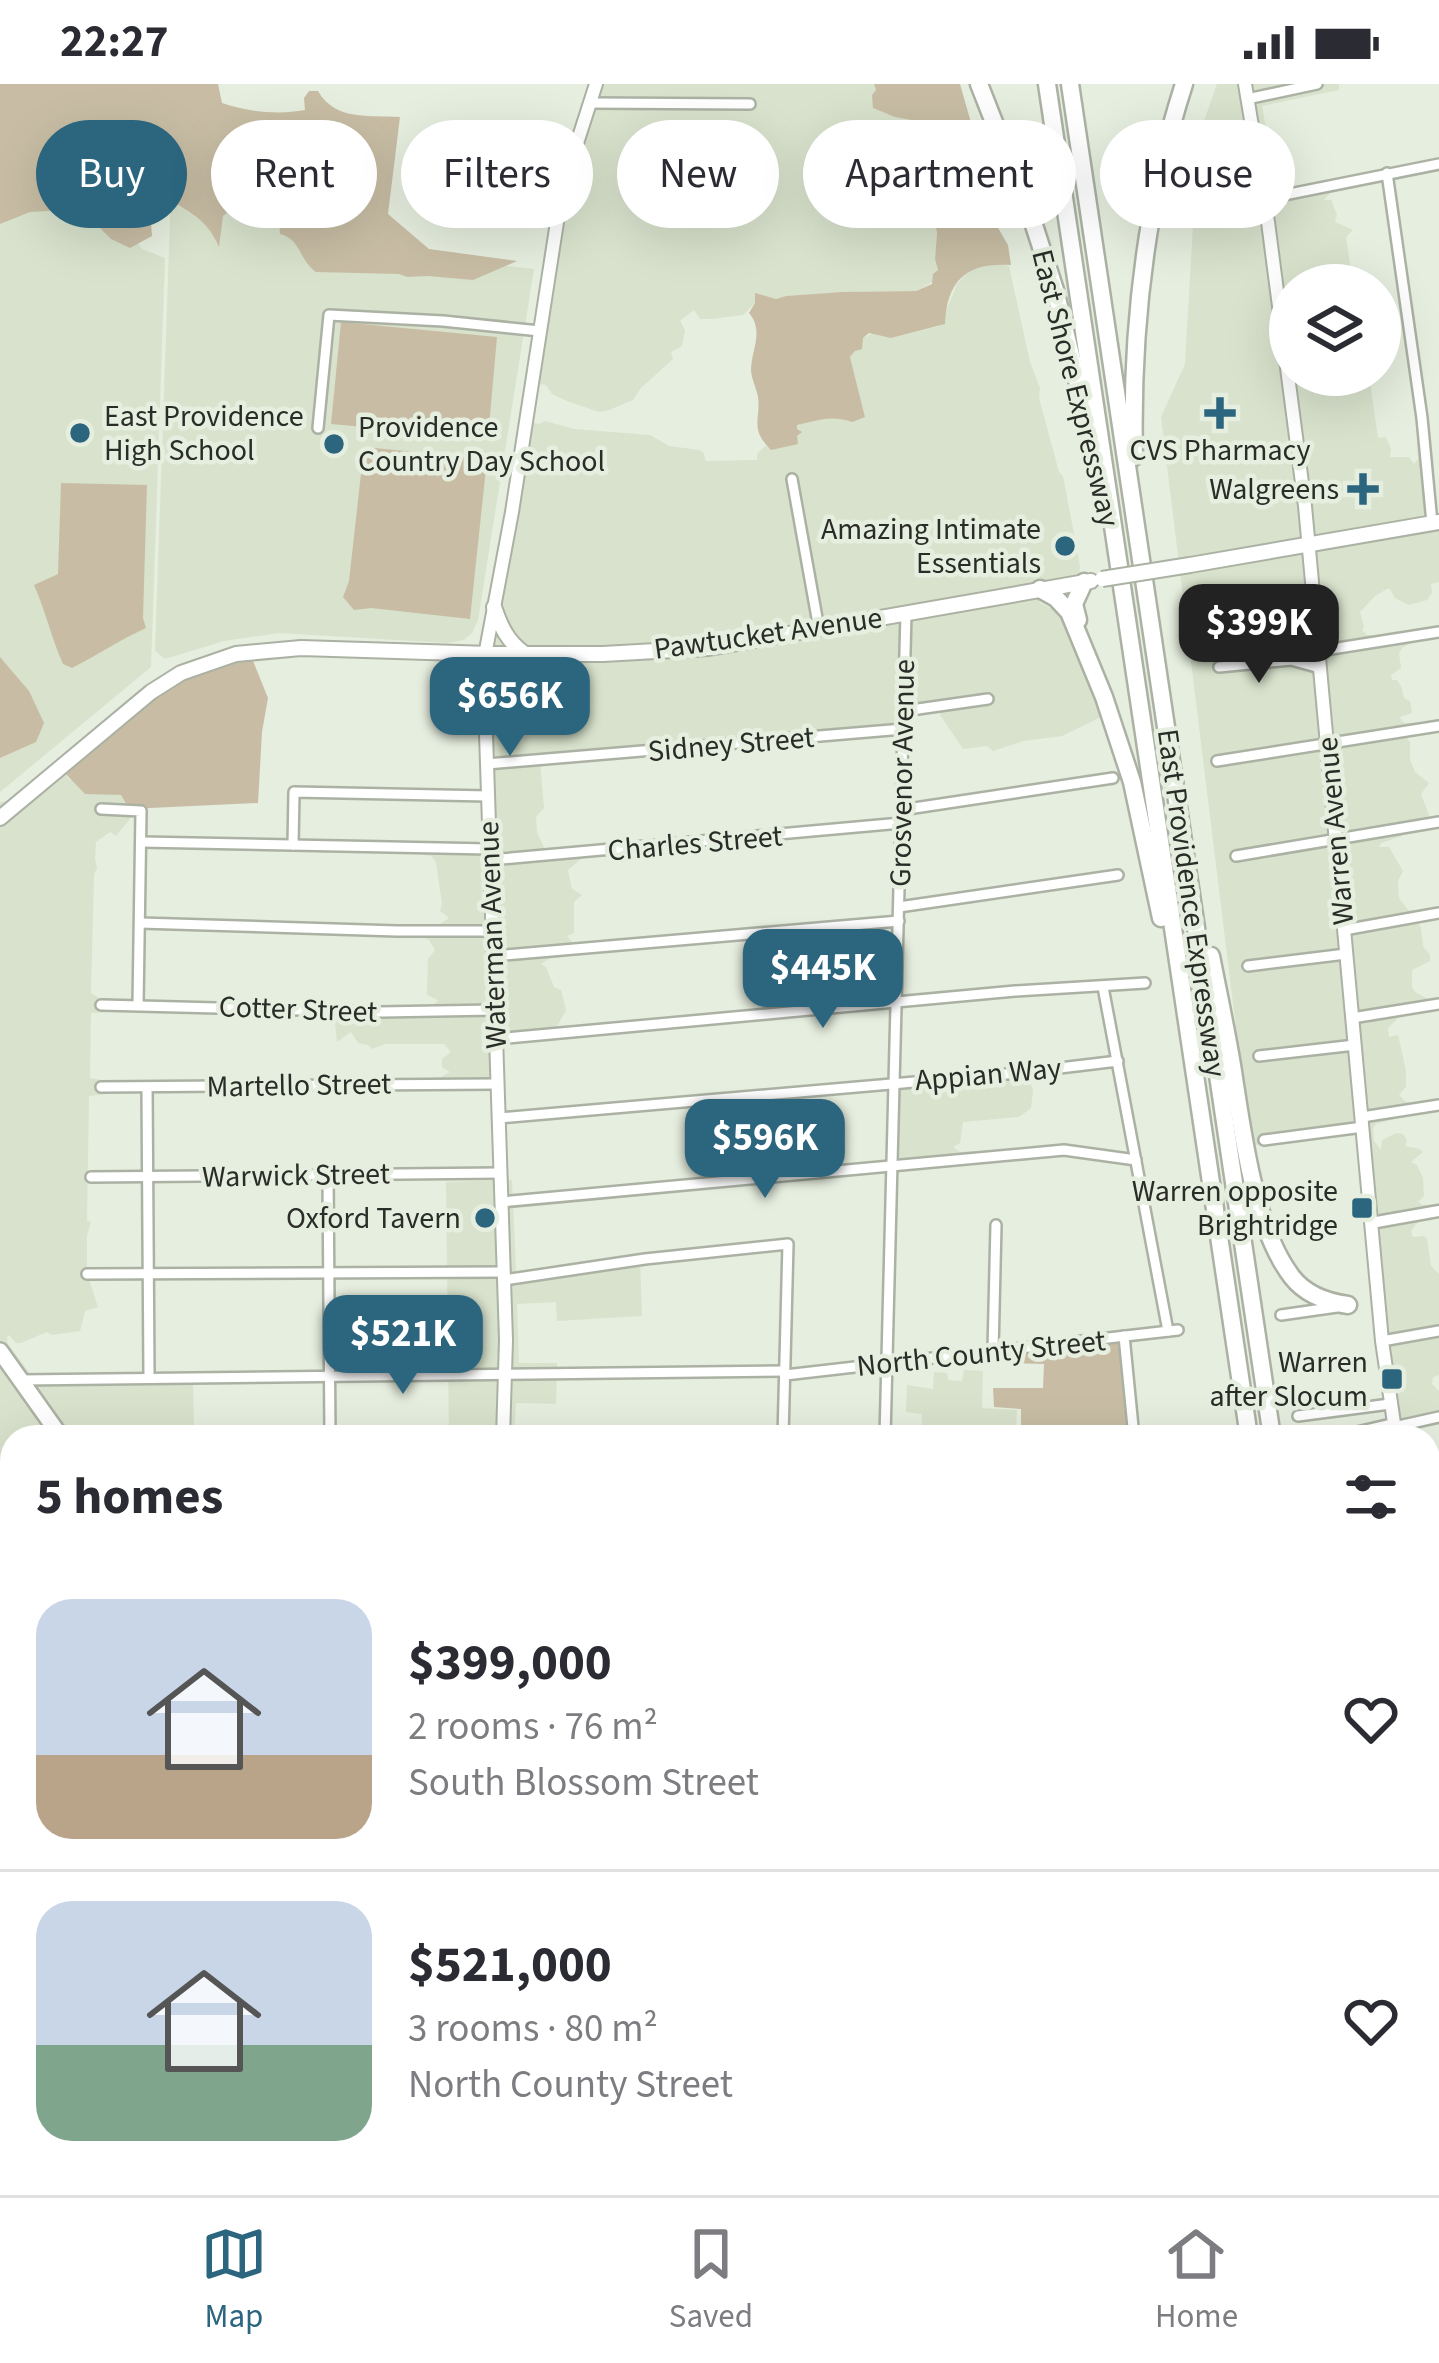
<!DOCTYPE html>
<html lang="en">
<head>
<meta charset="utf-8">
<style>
	:root { --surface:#fff; --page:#f2f2f3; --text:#2b2b33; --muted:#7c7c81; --line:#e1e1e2; --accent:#2b657e }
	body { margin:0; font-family:"Source Sans 3",sans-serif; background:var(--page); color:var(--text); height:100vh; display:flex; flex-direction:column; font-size:45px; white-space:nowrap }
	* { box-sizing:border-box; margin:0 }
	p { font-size:39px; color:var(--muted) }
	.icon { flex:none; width:66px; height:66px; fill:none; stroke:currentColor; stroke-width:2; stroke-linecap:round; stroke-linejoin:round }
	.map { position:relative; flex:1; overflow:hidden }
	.drawer { position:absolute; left:0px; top:1341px; width:1440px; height:771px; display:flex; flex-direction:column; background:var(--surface); border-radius:36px 36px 0 0; box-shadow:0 12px 48px #0002 }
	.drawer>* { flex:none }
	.banner { position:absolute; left:36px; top:36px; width:1368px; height:108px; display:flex; gap:24px }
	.buttons { position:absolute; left:1269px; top:180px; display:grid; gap:24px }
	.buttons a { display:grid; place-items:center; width:132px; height:132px; border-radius:50%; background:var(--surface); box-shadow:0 12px 48px #0002; font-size:60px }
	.price { position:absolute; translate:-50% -102px; padding:0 27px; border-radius:24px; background:var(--accent); color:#fff; font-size:39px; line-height:78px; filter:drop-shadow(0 3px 6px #0008) }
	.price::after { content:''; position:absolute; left:50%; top:72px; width:36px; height:27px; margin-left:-18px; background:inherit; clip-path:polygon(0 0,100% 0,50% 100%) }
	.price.on { background:#222; color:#fff }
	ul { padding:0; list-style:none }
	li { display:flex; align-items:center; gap:36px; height:300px; padding:0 36px }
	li+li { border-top:3px solid var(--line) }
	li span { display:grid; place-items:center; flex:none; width:336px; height:240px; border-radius:36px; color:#555 }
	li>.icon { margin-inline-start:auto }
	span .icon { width:144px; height:144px; fill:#fffc; stroke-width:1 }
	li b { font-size:51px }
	h2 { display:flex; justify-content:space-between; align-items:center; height:144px; padding:0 36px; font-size:51px }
	.chip { padding:0 42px; border-radius:54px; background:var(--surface); box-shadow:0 12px 48px #0002; font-size:42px; line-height:108px }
	.chip.on { background:var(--accent); color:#fff }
	.status { display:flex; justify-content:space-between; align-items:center; height:84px; padding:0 60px; background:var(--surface); direction:ltr }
	.status svg { height:33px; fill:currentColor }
	.tab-bar { display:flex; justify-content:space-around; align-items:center; height:168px; border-top:3px solid var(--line); background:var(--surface); font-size:33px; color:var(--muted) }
	.tab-bar a { display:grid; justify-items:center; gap:6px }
	.tab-bar .on { color:var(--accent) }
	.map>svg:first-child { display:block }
</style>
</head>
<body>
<div class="status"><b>22:27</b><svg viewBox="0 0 49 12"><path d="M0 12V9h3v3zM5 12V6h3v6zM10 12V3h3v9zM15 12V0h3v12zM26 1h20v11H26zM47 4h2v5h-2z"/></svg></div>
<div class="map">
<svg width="1439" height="2111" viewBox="0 0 1439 2111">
	<rect width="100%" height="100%" fill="#e6eedf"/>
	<g fill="#d8e2cc">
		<path d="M595,0H874L889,29L895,33L912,36L923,59L924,86L937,149L935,175L938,186L934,197L916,207L841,208L786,212L776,215L755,210V219L743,231L712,235H700L694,226L680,237L685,246L682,262L671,268L673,275L641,304L633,316L609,326L599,328L567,317L552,310L546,301L532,299L549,178Z"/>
		<path d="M1217,0H1339V6L1262,22L1277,105L1292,108L1344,103L1330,109L1324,116H1331L1337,131L1335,138L1353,146L1346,153L1353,201H1290V291H1369L1378,354L1386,353L1391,365L1390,373H1409L1414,380L1418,375L1417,358L1425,360L1436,436L1439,437V498L1431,500L1432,509L1427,516L1409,521L1395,514L1390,505H1387L1375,512L1360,528L1364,542L1362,546L1367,551H1381L1379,556L1409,553L1413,558L1402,564L1399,569L1401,584L1391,591L1392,596H1397L1401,602L1404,614L1410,617L1412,629L1400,633L1401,636L1405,639L1428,638L1426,645L1403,649L1410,658V676L1415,688L1429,699L1421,710L1429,731L1423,742L1400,747L1402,752L1381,759L1379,763H1389L1403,787L1398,797L1399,814L1408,826L1415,827L1412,833L1421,843L1423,862L1430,871V877L1412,886V903L1415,908L1430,916L1427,923L1389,932L1399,933L1388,944L1389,953L1398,951L1406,987V1003L1399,1011L1406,1018H1416L1414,1025L1402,1030L1405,1032L1376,1040L1373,1044L1374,1057L1381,1066L1382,1056L1396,1049L1403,1050L1407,1056L1405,1062L1420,1065L1423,1068L1411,1078L1417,1081L1423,1094L1424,1112L1418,1118L1423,1121L1439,1120V1124L1419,1132L1428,1134L1416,1140L1411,1147L1413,1153L1424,1152L1427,1155L1431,1182L1439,1190V1291L1433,1293L1432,1300L1439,1307V1334L1397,1345L1398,1353H1365L1396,1345L1366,1047L1266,1056L1257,1061L1250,1058L1161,333L1185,280L1198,54Z"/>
		<path d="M78,99L128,146L142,165L165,174L151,583L0,708V134Z"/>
		<path d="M171,108L263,114L321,160L534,185L478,536L472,549L464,556L447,559L279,549L224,557L165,575L155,567Z"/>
		<path d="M995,179L1009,182L1030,278L1040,304L1039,314L1059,388L1063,392L1080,482L1079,498L1036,507L1040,519L1053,525L1068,540L1101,633L1062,652L1024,657L993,667L987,662L963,665L940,631L942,624L907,628L905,646L540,678L544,724L536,733L537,748L545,766L542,771L578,770L581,775L568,786L572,805L582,811L574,818V849L567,852L572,858H590L587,865L560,868L561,873L549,875L541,880L546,883L554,903L561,906L566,926L553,950L498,956L499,1000L431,1001L427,994L441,993L450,988L442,983V975L451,968L444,960H386L372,965L368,961L358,959L351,948L337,958L335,938L342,928H415L412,922H429L437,918L438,916L427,911L428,875L435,866L429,856L422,853L423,848L428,847L427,841L440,840L449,834L440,827L442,820L436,778L431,772L424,771L427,765L486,766L480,575L526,338L539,340L545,337L574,345L650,351L669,362L699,366L703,368L706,377L757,376V370L764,363L797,352V341L824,334L865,333L850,273L863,254L873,249L891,254L940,242L957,200L972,184Z"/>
		<path d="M58,682L68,694L90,709L121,711L130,728V735L116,752L110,748L96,758L95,775L97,784L94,790L91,909L99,914H108L109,918V928L91,929L90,994L107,997V1010L89,1012L87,1137L91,1138L87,1152V1183L89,1186L87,1190L98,1223L85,1227L80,1247L52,1251L47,1248L21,1259H16L9,1251L7,1253L8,1260L39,1302L193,1299L194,1342H336V1353H12V1496H0V718L14,717Z"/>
		<path d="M1027,989L1033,1006L1031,1024L1019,1033L963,1038L960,1059L953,1063L960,1068L974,1067L976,1069L973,1075L895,1083L898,1001Z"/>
		<path d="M512,1096L516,1187L640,1176L642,1232L557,1237L556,1218L517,1220L519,1279H557L556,1320L516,1319L514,1353H449L446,1098Z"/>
		<path d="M964,1286L983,1287L982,1324L1017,1326L1016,1349L984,1348L983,1353H906V1349H921L922,1330L906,1328L907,1301L933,1305L934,1288L947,1289L948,1296L962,1297Z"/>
		<path d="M1428,1509L1431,1519L1439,1518V2089H1428Z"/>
		<path d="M0,1580H12V1824H2Z"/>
		<path d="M356,2100H461L459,2111H419L394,2105L392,2111H353Z"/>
	</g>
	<g fill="#c8bda4">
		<path d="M0,0H218L222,19C247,28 279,31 305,26L304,14L309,7H318C335,37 369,31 400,33L388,130L429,165L517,177L473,196L428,192L407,193L399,190L316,188C299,176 301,155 280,150L279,136L274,133L227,129L223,132L219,163C206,131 183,126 157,107L149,112L152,152L130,164L111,155L81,125L30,128L0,140Z"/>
		<path d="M874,0H960L995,123L997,142L1008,161L1011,181C969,178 947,194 945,240L891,254L869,249L863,254L862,265L855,267L850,273L865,333L852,338C830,331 821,336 797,341V345L802,348L797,352L798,360L771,366C749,344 761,336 758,313C756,303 751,294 751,285C752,264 764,247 749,229L755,219V209L776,215L786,212L841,208L916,207L932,200L933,190L938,186L935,175L937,149L926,98L923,59L911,36L895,33L873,24L872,11L876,6Z"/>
		<path d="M341,238L497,253L488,354L331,340Z"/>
		<path d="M364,363L487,375L470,535L371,524L354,526L343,513L349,497Z"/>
		<path d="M61,399L147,401L143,534L146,544C119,556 98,571 72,584L63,580C51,553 46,528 34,501L58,490Z"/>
		<path d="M249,567L268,614L262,648L258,719L129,725L121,711L85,710L58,682L171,593Z"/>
		<path d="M0,573L29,607L44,639L36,658L0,674Z"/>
		<path d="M1125,1252L1133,1347L1185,1342L1189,1353H1021V1325L994,1323L993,1304H1043L1044,1280L1001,1279L999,1267Z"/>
		<path d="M96,2100H235L234,2111H95Z"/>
	</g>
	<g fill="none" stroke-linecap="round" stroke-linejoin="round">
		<defs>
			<g id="minor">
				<path d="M1247,15L1317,0"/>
				<path d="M590,19L750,20"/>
				<path d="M1387,89L1422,334L1432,439"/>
				<path d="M1264,115L1439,80"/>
				<path d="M318,344L329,231L443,237L540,247"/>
				<path d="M792,395L819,545"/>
				<path d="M1219,583L1291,576"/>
				<path d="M1320,584L1291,576L1319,567L1439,548"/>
				<path d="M904,627L988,615"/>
				<path d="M1217,677L1439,642"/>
				<path d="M487,680L903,645"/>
				<path d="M101,725L141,727L138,921"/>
				<path d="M901,726L1113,694"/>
				<path d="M142,758L489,765"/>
				<path d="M293,761L294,708L488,712"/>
				<path d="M1236,772L1439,738"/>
				<path d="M490,776L901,739"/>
				<path d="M899,823L1118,791"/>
				<path d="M140,839L397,847H492"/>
				<path d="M1344,846L1439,829"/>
				<path d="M493,872L899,837"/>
				<path d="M1248,882L1346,870"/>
				<path d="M1103,903L1168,1247"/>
				<path d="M101,921L380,928L495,926"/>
				<path d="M1352,934L1439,920"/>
				<path d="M496,955L1015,907L1145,899"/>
				<path d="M1259,972L1355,961"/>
				<path d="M101,1003L497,1000"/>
				<path d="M147,1003L149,1293"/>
				<path d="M1362,1033L1439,1021"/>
				<path d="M499,1034L1018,989L1118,977"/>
				<path d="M1264,1056L1363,1043"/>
				<path d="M328,1090L330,1353"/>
				<path d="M91,1093L500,1089"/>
				<path d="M501,1118L1064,1066L1136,1076"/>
				<path d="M87,1190L504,1188"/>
				<path d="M504,1196L645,1175L788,1160L783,1353"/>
				<path d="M1281,1231L1337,1223"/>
				<path d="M1124,1252L1134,1353"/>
				<path d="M1382,1257L1439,1247"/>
				<path d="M993,1267L996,1141"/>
				<path d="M785,1291L1178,1246"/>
				<path d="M21,1296L785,1287"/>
				<path d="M1298,1332L1390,1320"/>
				<path d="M1394,1343L1439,1333"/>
				<path d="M885,1353L906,529"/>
				<path d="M0,1388H12"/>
				<path d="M1428,1418L1439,1416"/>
				<path d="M0,1488H12"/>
				<path d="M0,1590H12"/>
				<path d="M1428,2089H1439"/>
				<path d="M1272,2100V2111"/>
				<path d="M1388,2100V2111"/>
				<path d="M47,2111V2100"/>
				<path d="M238,2111L241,2100"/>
				<path d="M340,2111L343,2100"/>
				<path d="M554,2111L557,2100"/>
				<path d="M673,2111V2100"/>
				<path d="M771,2111V2100"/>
				<path d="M871,2111V2100"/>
				<path d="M1006,2111V2100"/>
				<path d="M1146,2111V2100"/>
			</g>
			<path id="tertiary" d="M1371,1139L1439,1127"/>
			<g id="secondary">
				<path d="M1245,0L1268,138L1305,422L1382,1257L1396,1353"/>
				<path d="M503,1353L506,1256L485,619L486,566L512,428L562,106L596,0"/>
				<path d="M1428,1523L1439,1581"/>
				<path d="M1428,1811L1439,1810"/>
				<path d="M0,2004L12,2003"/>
			</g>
			<g id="primary">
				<path d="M1190,481L1439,438"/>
				<path d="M485,610L525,570C507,557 501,543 494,523"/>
				<path d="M0,734L151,608L181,589L236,570L301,564L490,570H603L709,564L1091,497"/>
			</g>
			<g id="trunk">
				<path d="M0,1267L61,1353"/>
				<path d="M591,2100L599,2111"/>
				<path d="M447,2111L449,2100"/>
			</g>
			<g id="motorway">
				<path d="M979,0L1032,135L1055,206L1088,341"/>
				<path d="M1047,0L1249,1353"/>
				<path d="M1070,0L1272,1353"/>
				<path d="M1134,373C1131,247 1145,121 1184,0"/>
				<path d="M1040,505L1056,514L1069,528L1104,613L1132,698L1161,834"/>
				<path d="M1078,536L1074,520L1084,498"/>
				<path d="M1211,872C1218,908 1226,945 1232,981C1242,1044 1253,1142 1292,1193C1306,1211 1326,1218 1348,1221"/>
				<path d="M1351,1353L1394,1343"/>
				<path d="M1305,2100L1306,2111"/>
				<path d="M1330,2111V2100"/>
				<path d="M1353,2111V2100"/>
			</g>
		</defs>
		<use href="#minor" stroke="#abb2a4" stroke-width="14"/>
		<use href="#tertiary" stroke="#abb2a4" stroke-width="15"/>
		<use href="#secondary" stroke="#abb2a4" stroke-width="16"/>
		<use href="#primary" stroke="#abb2a4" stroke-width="18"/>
		<use href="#trunk" stroke="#abb2a4" stroke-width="20"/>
		<use href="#motorway" stroke="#abb2a4" stroke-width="21"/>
		<use href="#minor" stroke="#fff" stroke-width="9"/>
		<use href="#tertiary" stroke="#fff" stroke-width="10"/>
		<use href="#secondary" stroke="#fff" stroke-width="12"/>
		<use href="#primary" stroke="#fff" stroke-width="14"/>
		<use href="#trunk" stroke="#fff" stroke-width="15"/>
		<use href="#motorway" stroke="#fff" stroke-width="16"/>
		<defs>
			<path id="primary-bridge" d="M1102,495L1190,481"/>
		</defs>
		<use href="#primary-bridge" stroke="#abb2a4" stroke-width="18" stroke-linecap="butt"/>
		<use href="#primary-bridge" stroke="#fff" stroke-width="14"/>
	</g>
	<g fill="#2b657e" stroke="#e6eedf" stroke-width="4.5">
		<path d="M1214 311h12v12h12v12h-12v12h-12v-12h-12v-12h12z"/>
		<circle cx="80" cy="349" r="12"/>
		<circle cx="334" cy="360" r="12"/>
		<path d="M1357 387h12v12h12v12h-12v12h-12v-12h-12v-12h12z"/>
		<circle cx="1065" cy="462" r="12"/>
		<rect x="1350" y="1112" width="24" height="24" rx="6"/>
		<circle cx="485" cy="1134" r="12"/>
		<rect x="1380" y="1283" width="24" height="24" rx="6"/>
	</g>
	<g text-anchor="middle" stroke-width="9" stroke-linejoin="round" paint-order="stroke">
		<g font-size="30" fill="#2a2c27" stroke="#e6eedf">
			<text transform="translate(1076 304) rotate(76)" y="10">East Shore Expressway</text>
			<text transform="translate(768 549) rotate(-8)" y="10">Pawtucket Avenue</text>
			<text transform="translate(731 660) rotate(-5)" y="10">Sidney Street</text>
			<text transform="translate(902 689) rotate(-89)" y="10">Grosvenor Avenue</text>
			<text transform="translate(1335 747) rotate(-95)" y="10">Warren Avenue</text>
			<text transform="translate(695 759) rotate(-5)" y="10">Charles Street</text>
			<text transform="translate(1192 819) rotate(82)" y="10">East Providence Expressway</text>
			<text transform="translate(492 851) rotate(-92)" y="10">Waterman Avenue</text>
			<text transform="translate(298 925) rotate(2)" y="10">Cotter Street</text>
			<text transform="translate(988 990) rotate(-5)" y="10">Appian Way</text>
			<text transform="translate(299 1001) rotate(-1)" y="10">Martello Street</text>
			<text transform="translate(296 1091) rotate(-1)" y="10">Warwick Street</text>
			<text transform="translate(981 1269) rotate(-6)" y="10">North County Street</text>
		</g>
		<g font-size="30" fill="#2a2c27" stroke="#e6eedf" text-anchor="end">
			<text x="104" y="342" text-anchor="start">East Providence<tspan x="104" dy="34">High School</tspan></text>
			<text x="358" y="353" text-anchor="start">Providence<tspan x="358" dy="34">Country Day School</tspan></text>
			<text x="1220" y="376" text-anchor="middle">CVS Pharmacy</text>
			<text x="1339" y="415">Walgreens</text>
			<text x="1041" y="455">Amazing Intimate<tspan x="1041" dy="34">Essentials</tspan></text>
			<text x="1338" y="1117">Warren opposite<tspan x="1338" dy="34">Brightridge</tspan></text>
			<text x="461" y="1144">Oxford Tavern</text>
			<text x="1368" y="1288">Warren<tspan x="1368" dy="34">after Slocum</tspan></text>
		</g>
	</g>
</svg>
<div class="buttons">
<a><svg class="icon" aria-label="layers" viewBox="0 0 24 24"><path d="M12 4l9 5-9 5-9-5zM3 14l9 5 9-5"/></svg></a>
</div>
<b class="price on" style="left:1259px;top:602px">$399K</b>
<b class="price" style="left:510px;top:675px">$656K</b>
<b class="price" style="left:823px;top:947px">$445K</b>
<b class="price" style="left:765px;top:1117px">$596K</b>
<b class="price" style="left:403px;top:1313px">$521K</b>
<div class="banner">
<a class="chip on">Buy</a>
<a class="chip">Rent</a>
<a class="chip">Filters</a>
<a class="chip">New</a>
<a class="chip">Apartment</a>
<a class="chip">House</a>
</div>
<section class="drawer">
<h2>5 homes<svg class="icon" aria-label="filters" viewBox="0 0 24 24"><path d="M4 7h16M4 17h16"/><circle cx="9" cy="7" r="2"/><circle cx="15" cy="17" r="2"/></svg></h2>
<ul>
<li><span style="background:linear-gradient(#c9d6e8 65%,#b9a48a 0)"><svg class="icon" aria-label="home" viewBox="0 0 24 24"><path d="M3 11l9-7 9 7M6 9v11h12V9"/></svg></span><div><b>$399,000</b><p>2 rooms · 76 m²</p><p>South Blossom Street</p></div><svg class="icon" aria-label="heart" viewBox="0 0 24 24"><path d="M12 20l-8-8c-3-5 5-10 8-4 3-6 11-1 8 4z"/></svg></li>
<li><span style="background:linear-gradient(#c9d6e8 60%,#7fa58c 0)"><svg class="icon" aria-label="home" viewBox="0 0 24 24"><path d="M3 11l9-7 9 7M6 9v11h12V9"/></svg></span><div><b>$521,000</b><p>3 rooms · 80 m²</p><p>North County Street</p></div><svg class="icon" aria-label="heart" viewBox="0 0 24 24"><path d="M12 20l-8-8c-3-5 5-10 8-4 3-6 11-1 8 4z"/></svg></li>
</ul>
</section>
</div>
<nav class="tab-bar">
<a class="on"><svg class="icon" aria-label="map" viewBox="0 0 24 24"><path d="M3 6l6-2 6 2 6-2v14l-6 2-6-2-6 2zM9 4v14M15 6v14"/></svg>Map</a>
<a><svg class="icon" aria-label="saved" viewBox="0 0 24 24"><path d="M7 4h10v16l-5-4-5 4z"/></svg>Saved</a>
<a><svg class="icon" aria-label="home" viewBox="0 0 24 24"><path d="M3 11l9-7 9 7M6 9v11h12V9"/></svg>Home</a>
</nav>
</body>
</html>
